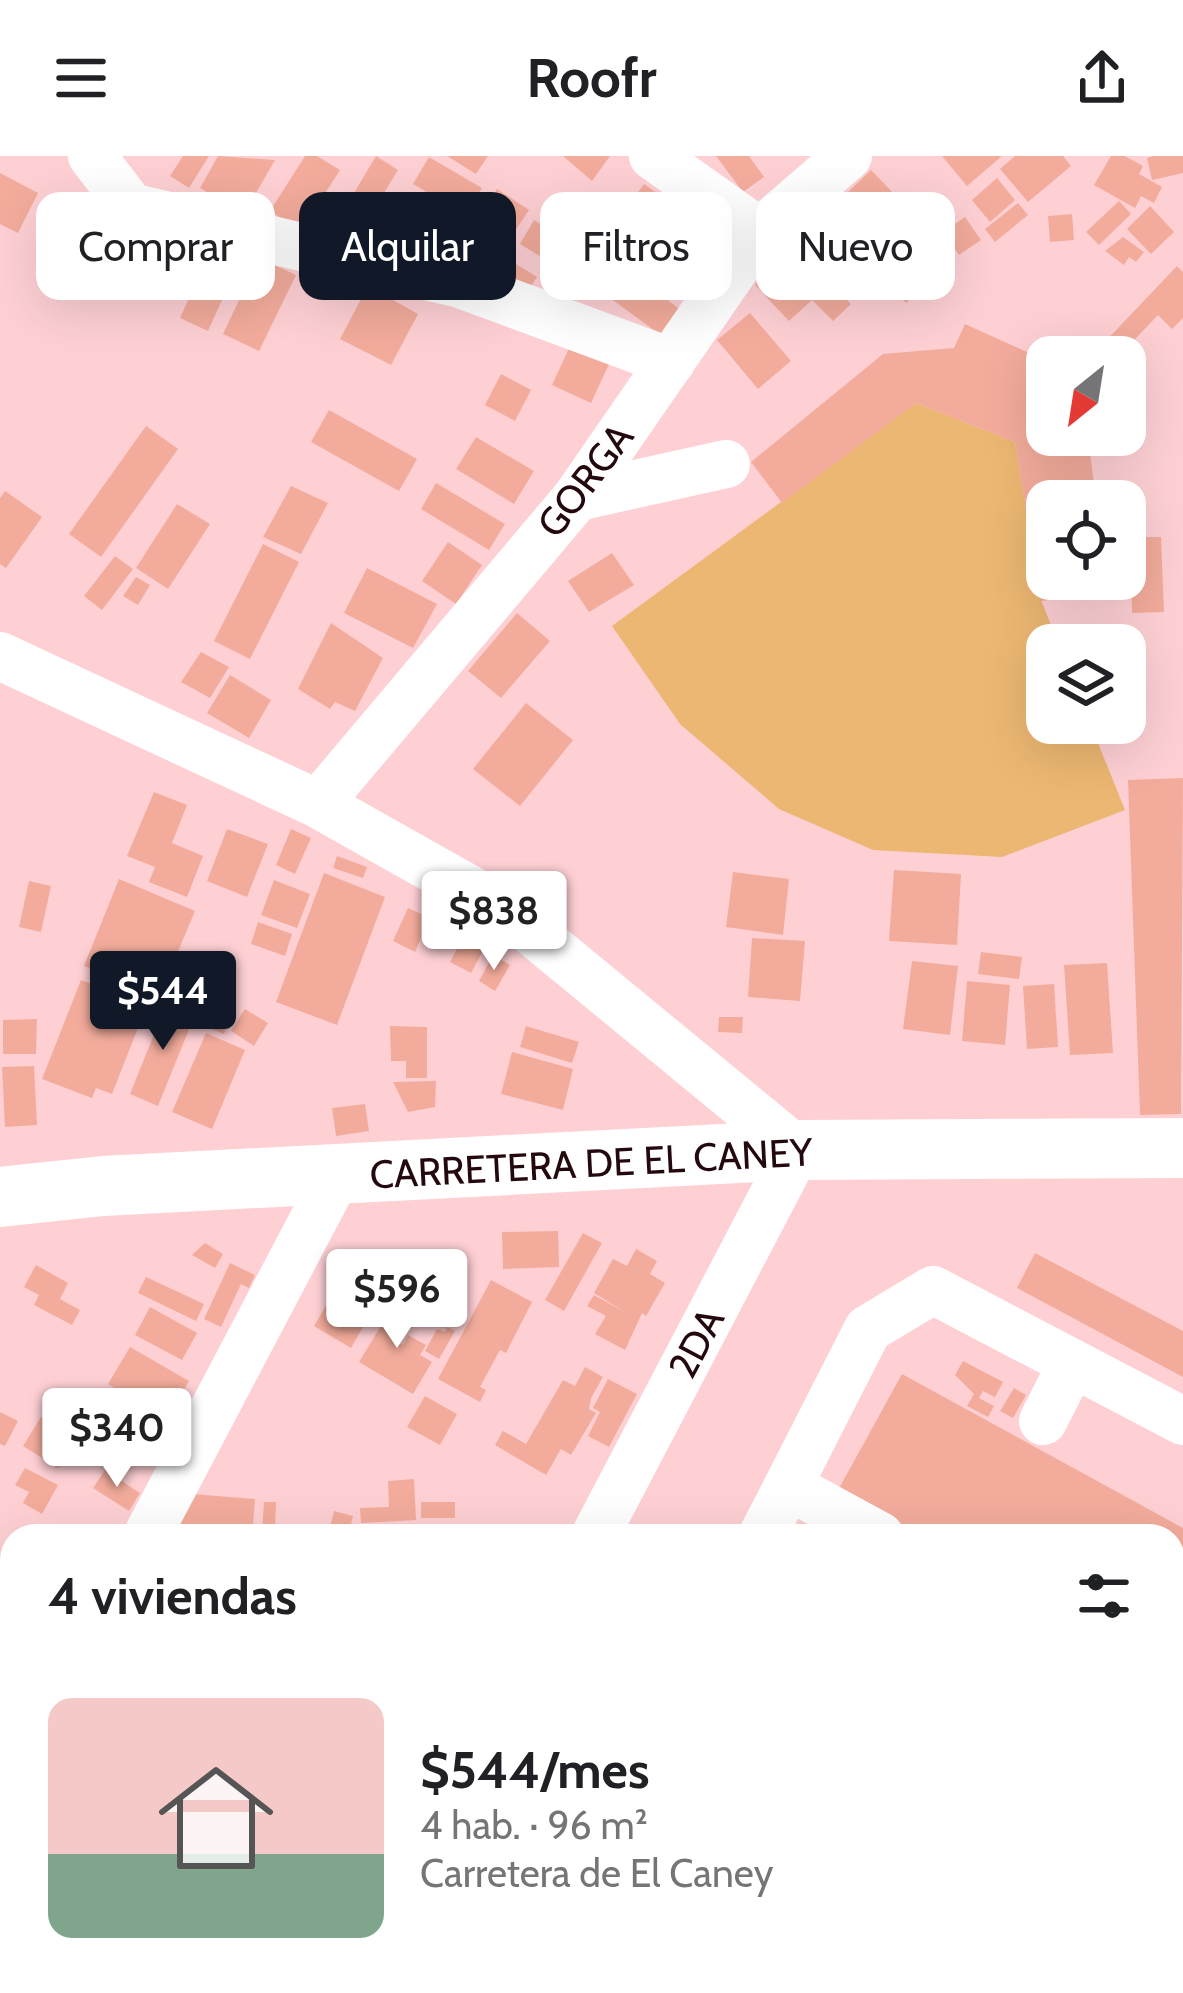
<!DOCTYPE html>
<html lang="es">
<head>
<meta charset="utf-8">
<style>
	:root { --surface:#fff; --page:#f6f6f6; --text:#202124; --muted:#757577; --line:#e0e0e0; --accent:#111827 }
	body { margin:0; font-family:Cabin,sans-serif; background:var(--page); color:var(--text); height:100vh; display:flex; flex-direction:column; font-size:45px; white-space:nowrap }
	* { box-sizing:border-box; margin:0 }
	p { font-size:39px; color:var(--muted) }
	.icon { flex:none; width:66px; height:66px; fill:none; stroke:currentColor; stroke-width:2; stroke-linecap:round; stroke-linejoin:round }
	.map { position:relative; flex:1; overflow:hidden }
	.panel { position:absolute; left:0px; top:1368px; width:1185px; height:471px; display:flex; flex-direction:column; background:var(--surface); border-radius:36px 36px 0 0; box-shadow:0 12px 48px #0002 }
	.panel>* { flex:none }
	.guide { position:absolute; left:36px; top:36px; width:1113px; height:108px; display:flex; gap:24px }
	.needle { width:78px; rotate:210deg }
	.controls { position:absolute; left:1026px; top:180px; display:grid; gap:24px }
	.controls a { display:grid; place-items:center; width:120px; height:120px; border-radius:24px; background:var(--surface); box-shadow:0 12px 48px #0002; font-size:60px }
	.price { position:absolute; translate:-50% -102px; padding:0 27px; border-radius:12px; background:#fff; color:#222; font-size:39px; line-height:78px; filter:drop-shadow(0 3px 6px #0008) }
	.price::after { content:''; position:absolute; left:50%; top:72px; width:36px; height:27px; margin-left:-18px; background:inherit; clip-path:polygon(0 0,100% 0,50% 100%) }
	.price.on { background:var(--accent); color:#fff }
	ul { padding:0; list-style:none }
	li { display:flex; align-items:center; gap:36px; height:300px; padding:0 48px }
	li+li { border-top:3px solid var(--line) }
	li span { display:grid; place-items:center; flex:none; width:336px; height:240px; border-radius:24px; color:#555 }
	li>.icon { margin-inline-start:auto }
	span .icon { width:144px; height:144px; fill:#fffc; stroke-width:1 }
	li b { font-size:51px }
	h2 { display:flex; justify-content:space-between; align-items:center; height:144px; padding:0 48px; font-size:51px }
	.pill { padding:0 42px; border-radius:24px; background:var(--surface); box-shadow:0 12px 48px #0002; font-size:42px; line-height:108px }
	.pill.on { background:var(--accent); color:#fff }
	header { display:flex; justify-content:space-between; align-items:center; height:156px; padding:0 48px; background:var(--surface); font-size:54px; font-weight:700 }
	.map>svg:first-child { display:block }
</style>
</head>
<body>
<header><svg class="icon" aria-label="menu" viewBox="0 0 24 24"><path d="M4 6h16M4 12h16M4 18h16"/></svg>Roofr<svg class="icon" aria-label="share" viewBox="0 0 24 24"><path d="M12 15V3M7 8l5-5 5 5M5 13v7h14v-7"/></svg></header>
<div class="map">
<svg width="1183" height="1837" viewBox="0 0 1183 1837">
	<rect width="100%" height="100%" fill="#fed0d4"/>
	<path fill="#ecb772" d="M916,247L1015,286L1041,444L1059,489H1047V567H1090L1125,654L1002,701L873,694L779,653L680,568L612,470Z"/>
	<g fill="#f3ac9c">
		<path d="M183,0H209L189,32L170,20Z"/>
		<path d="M218,0L275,4L244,58L200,32Z"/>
		<path d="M305,0H317L340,14L301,75L270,55Z"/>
		<path d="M376,0L398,14L364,70L342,57Z"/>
		<path d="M447,0H488L476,18Z"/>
		<path d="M563,0H610L592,25Z"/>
		<path d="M716,0H749L764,21L743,36Z"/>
		<path d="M942,0H1002L967,30Z"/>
		<path d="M1015,0H1063L1071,10L1028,46L1000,13Z"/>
		<path d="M1111,0H1125L1143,10L1139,18L1162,31L1154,47L1141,40L1135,52L1094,29Z"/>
		<path d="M1154,0H1183V17L1152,24L1147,2Z"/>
		<path d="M429,1L482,32L465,59L413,28Z"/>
		<path d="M871,14L916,61L891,84L846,38Z"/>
		<path d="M0,17L38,37L18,77L0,68Z"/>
		<path d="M997,22L1015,44L990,66L972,44Z"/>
		<path d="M644,28L664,42L674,28L730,80L715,100L707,95L701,103L628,50Z"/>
		<path d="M497,33L529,54L513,78L482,57Z"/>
		<path d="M841,44L883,90L860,111L846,96L835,105L816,85L827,76L818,66Z"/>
		<path d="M1119,45L1131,58L1099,89L1086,76Z"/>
		<path d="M1018,47L1028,59L995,86L985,73Z"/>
		<path d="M1150,50L1174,76L1151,98L1127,73Z"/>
		<path d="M113,56L142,72L125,105L95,89Z"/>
		<path d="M1072,58L1074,84L1050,86L1048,60Z"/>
		<path d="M965,61L981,84L959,99L943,76Z"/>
		<path d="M424,62L464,86L448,113L408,90Z"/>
		<path d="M534,64L576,88L561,113L520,88Z"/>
		<path d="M166,67L200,85L171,138L137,119Z"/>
		<path d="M931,77L954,101L934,119L911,95Z"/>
		<path d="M1123,81L1144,96L1136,106L1129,101L1124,109L1105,95Z"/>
		<path d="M657,84L695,113L682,129L644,100Z"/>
		<path d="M481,86L537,121L523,143L467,108Z"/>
		<path d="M213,90L241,102L208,175L180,162Z"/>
		<path d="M795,90L851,148L833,165L812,144L789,165L755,129Z"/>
		<path d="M904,94L932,124L906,147L878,117Z"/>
		<path d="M259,102L296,119L259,195L223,178Z"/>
		<path d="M621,110L685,157L666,183L602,136Z"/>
		<path d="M1177,110L1183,116V162L1172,173L1158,159L1118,201H1111L1100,191Z"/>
		<path d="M368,130L418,158L391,209L340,183Z"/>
		<path d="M750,157L791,205L758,233L717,184Z"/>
		<path d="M965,168L1047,205V279L1088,280L1096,345H1047V423H1106L1108,436L1041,445L1015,286L916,247L782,347L751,306L883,198L954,192Z"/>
		<path d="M570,190L609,208L591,247L552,229Z"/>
		<path d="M501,218L531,234L515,265L485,249Z"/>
		<path d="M329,254L417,303L399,335L311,286Z"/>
		<path d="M146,270L178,293L101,401L69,378Z"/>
		<path d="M476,281L534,315L514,348L456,313Z"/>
		<path d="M436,327L505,368L489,394L421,353Z"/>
		<path d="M291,330L328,347L301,398L263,381Z"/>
		<path d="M5,335L42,361L6,412L0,408V342Z"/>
		<path d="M177,348L210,368L168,433L136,412Z"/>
		<path d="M1130,381H1161L1164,456L1132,457Z"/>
		<path d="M448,386L482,409L456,448L422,425Z"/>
		<path d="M263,388L299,406L250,503L214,485Z"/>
		<path d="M612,397L634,429L589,456L568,425Z"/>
		<path d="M115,400L133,413L102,454L84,440Z"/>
		<path d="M367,412L437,448L413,492L344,457Z"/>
		<path d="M136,421L150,429L138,449L123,440Z"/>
		<path d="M517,457L550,485L501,542L468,515Z"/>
		<path d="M331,467L383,502L355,555L335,546L330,553L298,533Z"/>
		<path d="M201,496L229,511L210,542L181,526Z"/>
		<path d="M230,519L271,544L249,582L207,557Z"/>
		<path d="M526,547L573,584L520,650L473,613Z"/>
		<path d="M1183,622L1181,958L1140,959L1128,624Z"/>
		<path d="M154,636L187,649L172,687L203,700L187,741L149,726L155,711L127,700Z"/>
		<path d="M227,673L268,688L247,741L207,725Z"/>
		<path d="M291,673L311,682L295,718L276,709Z"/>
		<path d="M337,700L367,711L363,722L333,712Z"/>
		<path d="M894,714L961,718L957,789L889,785Z"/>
		<path d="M733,716L789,723L783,779L726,771Z"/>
		<path d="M324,717L385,741L337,869L276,846Z"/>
		<path d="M119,723L195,755L166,824L130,809L123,826L84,810Z"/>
		<path d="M274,724L310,738L297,772L261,759Z"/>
		<path d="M29,725L51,730L41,776L19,771Z"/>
		<path d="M408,752L430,762L415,796L393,785Z"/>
		<path d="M258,766L292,778L285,800L251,788Z"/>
		<path d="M464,780L485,791L471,817L450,806Z"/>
		<path d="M752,782L805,785L800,845L748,841Z"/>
		<path d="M981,796L1022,801L1019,823L978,818Z"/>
		<path d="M493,799L510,809L495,835L479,825Z"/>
		<path d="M912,805L958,810L950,879L903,873Z"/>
		<path d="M1107,807L1113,897L1070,899L1064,809Z"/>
		<path d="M185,813L206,820L198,842L178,835Z"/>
		<path d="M81,824L147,849L112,938L96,932L92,942L42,923Z"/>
		<path d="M967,825L1010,829L1005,889L962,885Z"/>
		<path d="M1054,828L1058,891L1027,893L1023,830Z"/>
		<path d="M168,844L196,856L158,950L130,938Z"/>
		<path d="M212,849L232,857L224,878L204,870Z"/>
		<path d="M245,853L268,867L254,890L231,875Z"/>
		<path d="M719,861H743L742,877L718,876Z"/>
		<path d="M37,863L36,898H3V864Z"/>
		<path d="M390,870L427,871V922H406V905H391Z"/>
		<path d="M526,870L579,886L572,907L520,891Z"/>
		<path d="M206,877L245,894L212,973L172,956Z"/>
		<path d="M512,896L573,913L563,954L501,938Z"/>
		<path d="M34,910L37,969L5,971L2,911Z"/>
		<path d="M436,925L435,951L408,956L393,926Z"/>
		<path d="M365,948L369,975L336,980L332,952Z"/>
		<path d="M558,1075L559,1111L503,1113L502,1076Z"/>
		<path d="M583,1077L602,1087L564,1155L545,1144Z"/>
		<path d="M205,1087L223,1098L215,1112L192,1099Z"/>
		<path d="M636,1093L657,1105L650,1118L665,1127L646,1160L642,1157L625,1194L595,1178L606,1160L587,1150L594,1139L625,1156L594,1137L613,1103L627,1110Z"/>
		<path d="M1035,1097L1183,1175V1221L1017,1132Z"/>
		<path d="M420,1099L461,1116L446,1142L464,1152L453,1171L397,1140Z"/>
		<path d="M230,1107L255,1119L249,1132L241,1128L221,1171L204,1163Z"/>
		<path d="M36,1109L68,1127L60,1143L80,1154L72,1169L34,1149L39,1139L24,1131Z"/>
		<path d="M365,1116L387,1129L351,1192L314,1170L331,1141L346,1150Z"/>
		<path d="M146,1121L204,1148L196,1165L138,1137Z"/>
		<path d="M491,1124L532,1146L506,1197L500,1194L480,1231L486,1234L480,1246L438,1223Z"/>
		<path d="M396,1145L415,1156L398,1187L403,1189L408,1179L426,1189L420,1199L432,1206L413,1238L359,1206Z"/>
		<path d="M150,1151L197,1177L182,1204L135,1179Z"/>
		<path d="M447,1171L455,1175L439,1203L425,1195L437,1173L445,1176Z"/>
		<path d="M130,1191L189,1225L172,1254L150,1242L145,1250L108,1228Z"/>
		<path d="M963,1205L1003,1226L995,1241L983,1235L979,1242L994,1250L988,1261L967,1250L974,1238L955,1219Z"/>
		<path d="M585,1211L603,1221L591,1242L589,1253L596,1257L571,1299L561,1293L546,1319L495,1289L503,1275L526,1288L563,1224L575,1230Z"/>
		<path d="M902,1218L1183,1372V1526L1173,1520V1380H917L837,1336Z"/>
		<path d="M608,1223L637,1238L609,1291L588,1280L600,1256L593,1252Z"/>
		<path d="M1014,1232L1026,1239L1013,1262L1000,1255Z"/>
		<path d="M425,1240L457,1258L440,1289L407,1271Z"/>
		<path d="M122,1252L151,1267L135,1297L106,1282Z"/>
		<path d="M0,1256L18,1265L5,1290L0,1288Z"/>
		<path d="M41,1261L76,1283L58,1312L23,1290Z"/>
		<path d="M25,1312L58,1329L42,1358L23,1347L29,1336L15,1329Z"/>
		<path d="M105,1314L140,1337L129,1355L93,1332Z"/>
		<path d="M414,1323L416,1364L361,1367L360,1352L389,1351L388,1325Z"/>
		<path d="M179,1337L255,1343L252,1380H176Z"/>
		<path d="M264,1346H276L275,1375H262Z"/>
		<rect x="421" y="1346" width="34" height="16"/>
		<path d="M334,1355L353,1360L348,1380H328Z"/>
		<path d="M514,1368L516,1380H354L355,1370L397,1377V1372Z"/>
		<path d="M1173,1572L1183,1578V1618L1173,1637Z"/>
		<path d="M193,1827H332L328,1836L193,1833Z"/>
		<path d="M618,1827H854L874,1837H637Z"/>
	</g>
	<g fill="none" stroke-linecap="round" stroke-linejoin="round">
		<g stroke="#fff" stroke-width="48">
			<path d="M92,0L131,51L460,128L671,206"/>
			<path d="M653,0L760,76"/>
			<path d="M577,341L726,308"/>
			<path d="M0,500L318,648L503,752L797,994L595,1380"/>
			<path d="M318,648L577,341L760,76L848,0"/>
			<path d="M1043,1265L1071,1210"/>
			<path d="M788,1330L868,1173L933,1134L1183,1265"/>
			<path d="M147,1380L336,1021"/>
			<path d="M762,1380L788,1330L880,1380"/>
			<path d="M1173,1538L1183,1543"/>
			<path d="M0,1637L12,1617"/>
			<path d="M1173,1750L1183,1730"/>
			<path d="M1037,1827L1056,1837"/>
			<path d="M356,1837L361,1827"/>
			<path d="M1129,1837L1134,1827"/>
		</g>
		<path stroke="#fff" stroke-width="60" d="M0,1041L103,1030L797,994L1183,992"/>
	</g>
	<g text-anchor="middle" stroke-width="9" stroke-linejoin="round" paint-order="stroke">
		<g font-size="39" fill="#23090d" stroke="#fefefe">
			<text transform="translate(585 324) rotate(-53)" y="14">GORGA</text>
			<text transform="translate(591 1007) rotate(-3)" y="14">CARRETERA DE EL CANEY</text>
			<text transform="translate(696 1187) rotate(-62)" y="14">2DA</text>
		</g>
	</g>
</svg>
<div class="controls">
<a><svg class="needle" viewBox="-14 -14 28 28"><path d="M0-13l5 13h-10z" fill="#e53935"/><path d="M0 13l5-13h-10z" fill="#757577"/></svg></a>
<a><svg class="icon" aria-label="locate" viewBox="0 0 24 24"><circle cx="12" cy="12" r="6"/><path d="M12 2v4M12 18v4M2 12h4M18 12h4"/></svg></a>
<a><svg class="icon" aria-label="layers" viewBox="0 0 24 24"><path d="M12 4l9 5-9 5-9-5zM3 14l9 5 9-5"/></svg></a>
</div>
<b class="price" style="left:494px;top:817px">$838</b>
<b class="price on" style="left:163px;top:897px">$544</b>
<b class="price" style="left:397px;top:1195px">$596</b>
<b class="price" style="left:117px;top:1334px">$340</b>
<div class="guide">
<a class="pill">Comprar</a>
<a class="pill on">Alquilar</a>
<a class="pill">Filtros</a>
<a class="pill">Nuevo</a>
</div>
<section class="panel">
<h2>4 viviendas<svg class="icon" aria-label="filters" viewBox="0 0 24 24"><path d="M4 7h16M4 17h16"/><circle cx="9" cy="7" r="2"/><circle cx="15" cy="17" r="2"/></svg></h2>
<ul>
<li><span style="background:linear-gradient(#f6c9c9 65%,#7fa58c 0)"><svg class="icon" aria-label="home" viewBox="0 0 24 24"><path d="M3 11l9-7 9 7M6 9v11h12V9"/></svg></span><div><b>$544/mes</b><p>4 hab. · 96 m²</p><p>Carretera de El Caney</p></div></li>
</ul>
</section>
</div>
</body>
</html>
